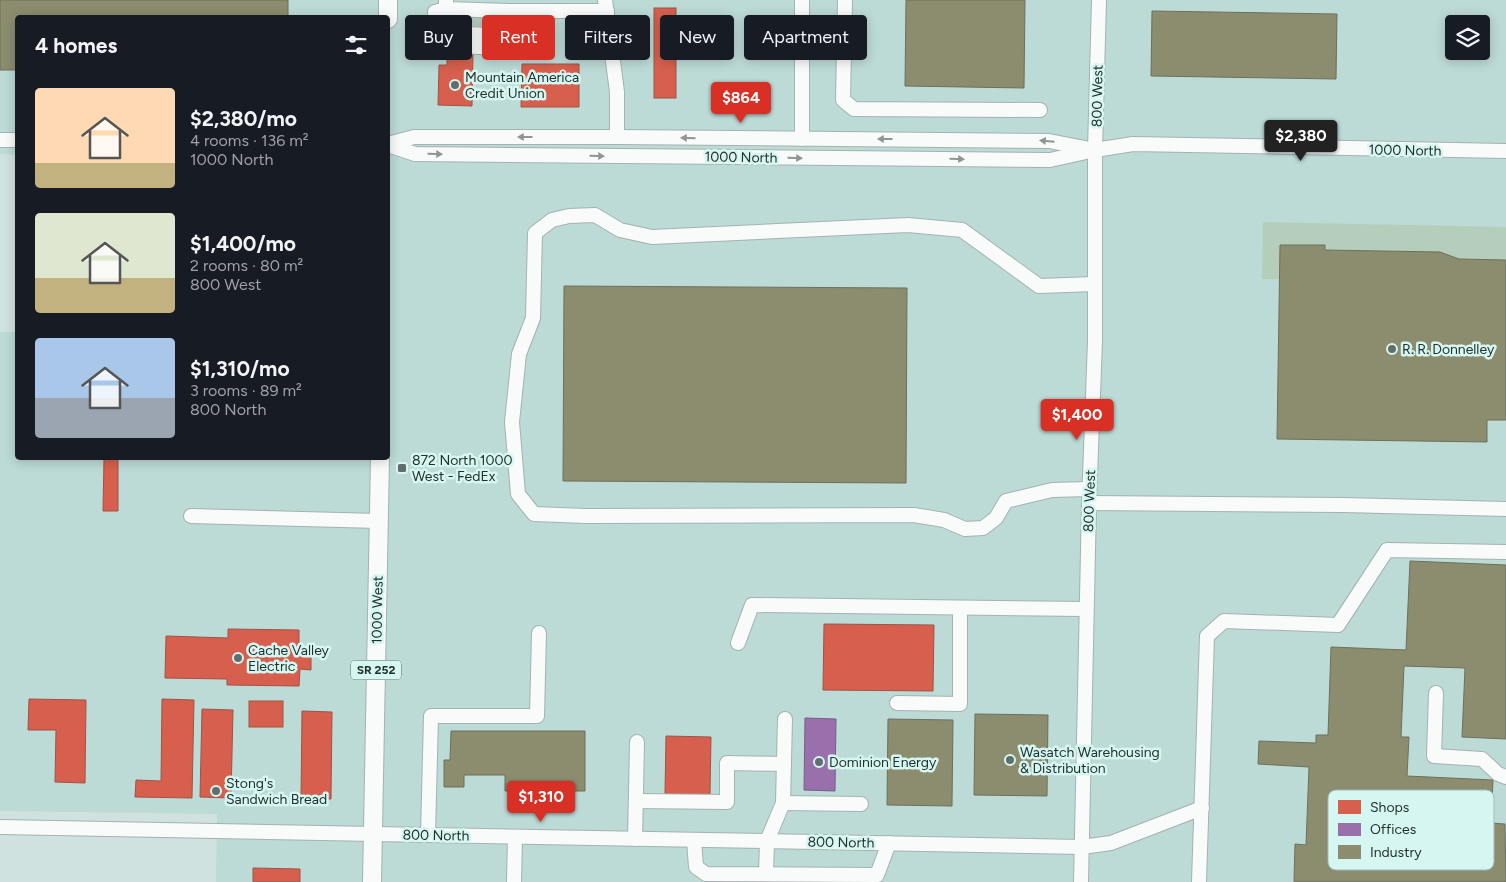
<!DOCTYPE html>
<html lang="en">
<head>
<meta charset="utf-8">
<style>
	:root { --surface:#171b24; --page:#242831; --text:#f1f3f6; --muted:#9ea1a6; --accent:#d93025 }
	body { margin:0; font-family:Figtree,sans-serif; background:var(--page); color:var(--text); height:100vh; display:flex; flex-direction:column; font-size:19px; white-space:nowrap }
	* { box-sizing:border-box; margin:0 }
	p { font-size:16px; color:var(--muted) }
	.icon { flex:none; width:28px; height:28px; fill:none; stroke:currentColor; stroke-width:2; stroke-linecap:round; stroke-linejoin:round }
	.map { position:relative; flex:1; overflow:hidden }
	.sheet { position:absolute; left:15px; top:15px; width:375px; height:445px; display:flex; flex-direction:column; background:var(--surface); border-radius:5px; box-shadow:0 2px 12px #0003 }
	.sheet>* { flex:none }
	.guide { position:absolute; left:405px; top:15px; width:475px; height:45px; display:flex; gap:10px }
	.fabs { position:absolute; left:1445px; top:15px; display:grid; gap:10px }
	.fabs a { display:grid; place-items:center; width:45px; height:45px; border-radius:5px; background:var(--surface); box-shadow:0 2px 12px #0003; font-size:25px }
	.price { position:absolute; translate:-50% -42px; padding:0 11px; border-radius:5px; background:var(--accent); color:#fff; font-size:16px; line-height:32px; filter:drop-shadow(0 1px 2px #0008) }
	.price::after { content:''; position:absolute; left:50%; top:30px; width:15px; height:11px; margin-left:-8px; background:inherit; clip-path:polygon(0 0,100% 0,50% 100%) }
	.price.on { background:#222; color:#fff }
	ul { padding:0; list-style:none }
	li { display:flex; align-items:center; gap:15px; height:125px; padding:0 20px }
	li span { display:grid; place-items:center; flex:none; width:140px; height:100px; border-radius:5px; color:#555 }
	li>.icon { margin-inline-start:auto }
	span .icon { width:60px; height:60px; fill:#fffc; stroke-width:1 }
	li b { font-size:21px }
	h2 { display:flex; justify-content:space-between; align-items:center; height:60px; padding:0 20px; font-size:21px }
	.chip { padding:0 18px; border-radius:5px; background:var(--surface); box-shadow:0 2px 12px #0003; font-size:18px; line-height:45px }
	.chip.on { background:var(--accent); color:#fff }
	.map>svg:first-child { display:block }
</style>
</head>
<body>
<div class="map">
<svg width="1506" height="882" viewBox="0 0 1506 882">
	<rect width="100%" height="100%" fill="#d0e2df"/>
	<path fill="#bcdad6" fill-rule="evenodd" d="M0,0H1506V882H216L217,814L0,811V332H17L18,458H388V18H18L17,155L0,154ZM1454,24H1481V51H1454Z"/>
	<g fill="#b5cebc">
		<path d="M449,16L482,17L484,21L482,26L444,24V18Z"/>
		<path d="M1263,222L1506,227V260L1459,259L1440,252L1325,250L1324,245H1281L1280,279H1262Z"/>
	</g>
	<g fill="#d6604d" stroke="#a15244">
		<rect x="654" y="8" width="22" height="90"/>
		<path d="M447,51L473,52L472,106L438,105L439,65H447Z"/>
		<path d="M522,64H579V107H521Z"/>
		<path d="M104,458H118V511H103Z"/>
		<path d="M824,624L934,625L933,691L823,690Z"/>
		<path d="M228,629L299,630V647H311V670L300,669L299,686L227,685V679L165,678L166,636L228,638Z"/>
		<path d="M29,699L86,700L85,783L55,782L56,730H28Z"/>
		<path d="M162,699L194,700L192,798L135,797L136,780L161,781Z"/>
		<rect x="249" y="701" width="34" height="26"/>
		<path d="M202,709L233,710L231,798L200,797Z"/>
		<path d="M302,711L332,712L331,799H301Z"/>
		<path d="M666,736L711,737L710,795L665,794Z"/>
		<path d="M253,868L300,869V882H253Z"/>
	</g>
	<path fill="#9970ab" stroke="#765d86" d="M805,718L836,719L835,791L804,790Z"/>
	<g fill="#8c8c6e" stroke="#6d705b">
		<path d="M0,0H288V18H18V70H0Z"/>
		<path d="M906,0H1025L1024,88L905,86Z"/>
		<path d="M1152,11L1337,14L1336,79L1151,76Z"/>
		<path d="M1280,245H1325V250L1440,252L1459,259L1506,260V420H1487V442L1277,439Z"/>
		<path d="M564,286L907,288L906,483L563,481Z"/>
		<path d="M1410,561L1506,565V739L1462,737L1465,668L1404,666L1401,737H1409L1407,776L1493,780L1491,823L1505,824L1506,882H1294L1295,844L1306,845L1309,767L1258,764L1259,741L1316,743V735H1328L1331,647L1406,650Z"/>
		<path d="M975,714L1048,715L1047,796L974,795Z"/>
		<path d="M888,719L953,720L952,806L887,805Z"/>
		<path d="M451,731H585V791H505V775H464V787H444V760H450Z"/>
	</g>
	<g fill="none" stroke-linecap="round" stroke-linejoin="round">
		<defs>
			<g id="minor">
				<path d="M446,0V9L509,11H607"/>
				<path d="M605,0L617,92V137"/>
				<path d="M802,0V139"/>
				<path d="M845,0L843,100L854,109L1040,110"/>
				<path d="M446,9L435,12L436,44L494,48"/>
				<path d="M436,33L494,35"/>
				<path d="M0,140H18"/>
				<path d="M388,144L414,137H617L1049,141L1090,149"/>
				<path d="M388,145L415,154L1050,160L1095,150L1133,144L1506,151"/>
				<path d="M1089,489L1052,490L1006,501L996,518L983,528L965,529L944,520L914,515L586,516L534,514L518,494L512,422L519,354L533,318L535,233L552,220L569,216L595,215L620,230L652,237L908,225L962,230L1039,286L1095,284"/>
				<path d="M1089,503L1343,505L1506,509"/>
				<path d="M191,516L379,521"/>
				<path d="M738,643L752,605L1086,609"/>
				<path d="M1436,693L1434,756L1482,759L1498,774L1506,777"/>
				<path d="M897,703L960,704V608"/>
				<path d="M636,801L727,802V763L784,764"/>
				<path d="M783,803L861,804"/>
				<path d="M0,827L1082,847L1111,843L1202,808"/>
				<path d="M428,835L431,716H537L539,633"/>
				<path d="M635,839L637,742"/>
				<path d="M694,840L696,867L706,874L877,875L889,843"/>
				<path d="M766,874L767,841L783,803L785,719"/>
				<path d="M514,882L515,837"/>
				<path d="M1081,882L1089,503L1095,341V150L1099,0"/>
				<path d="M1199,882L1207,636L1224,621L1338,625L1387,550L1506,552"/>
			</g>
			<g id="major">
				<path d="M388,19V0"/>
				<path d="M372,882L380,458"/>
			</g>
		</defs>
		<use href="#minor" stroke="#a4b2b0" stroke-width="16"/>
		<use href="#major" stroke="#a4b2b0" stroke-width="20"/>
		<use href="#minor" stroke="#f8fbfa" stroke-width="14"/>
		<use href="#major" stroke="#f8fbfa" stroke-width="18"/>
	</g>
	<defs><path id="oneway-solid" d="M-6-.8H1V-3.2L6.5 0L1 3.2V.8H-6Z" transform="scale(1.25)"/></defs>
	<g fill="#8e9694">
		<use href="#oneway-solid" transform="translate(525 137) rotate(180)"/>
		<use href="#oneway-solid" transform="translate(688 138) rotate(-179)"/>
		<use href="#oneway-solid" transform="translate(885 139) rotate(-180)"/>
		<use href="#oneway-solid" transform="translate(1047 141) rotate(-175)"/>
		<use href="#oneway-solid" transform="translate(435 154) rotate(1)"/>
		<use href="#oneway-solid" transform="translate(597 156) rotate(1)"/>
		<use href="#oneway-solid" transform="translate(795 158) rotate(1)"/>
		<use href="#oneway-solid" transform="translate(957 159) rotate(1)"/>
	</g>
	<g fill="#606e6d" stroke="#d6f6f2" stroke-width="2">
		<circle cx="455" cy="85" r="5"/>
		<circle cx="1392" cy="349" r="5"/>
		<rect x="397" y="463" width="10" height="10" rx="2.5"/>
		<circle cx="238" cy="658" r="5"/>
		<circle cx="1010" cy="760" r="5"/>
		<circle cx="819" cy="762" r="5"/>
		<circle cx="216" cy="791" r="5"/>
	</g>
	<g text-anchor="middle" stroke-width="5" stroke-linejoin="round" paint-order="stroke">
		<rect fill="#d6f6f2" stroke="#596b6a" stroke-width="1" x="351" y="660.5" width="50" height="19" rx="4"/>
		<g font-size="12" font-weight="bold" fill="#24302f">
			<text x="376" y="674">SR 252</text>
		</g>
		<g font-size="14" fill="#24302f" stroke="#d6f6f2" text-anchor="start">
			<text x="465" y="82">Mountain America<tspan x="465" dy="16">Credit Union</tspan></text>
			<text x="1402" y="354">R. R. Donnelley</text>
			<text x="412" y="465">872 North 1000<tspan x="412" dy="16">West - FedEx</tspan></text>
			<text x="248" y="655">Cache Valley<tspan x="248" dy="16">Electric</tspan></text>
			<text x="1020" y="757">Wasatch Warehousing<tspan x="1020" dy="16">&amp; Distribution</tspan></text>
			<text x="829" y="767">Dominion Energy</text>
			<text x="226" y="788">Stong's<tspan x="226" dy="16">Sandwich Bread</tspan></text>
		</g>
		<g font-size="14" fill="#24302f" stroke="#d6f6f2">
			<text transform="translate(1097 96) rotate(-89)" y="5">800 West</text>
			<text transform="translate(1405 150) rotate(1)" y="5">1000 North</text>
			<text transform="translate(741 157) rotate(1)" y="5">1000 North</text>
			<text transform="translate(1089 501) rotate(-88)" y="5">800 West</text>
			<text transform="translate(377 610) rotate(-89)" y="5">1000 West</text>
			<text transform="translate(436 835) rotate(1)" y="5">800 North</text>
			<text transform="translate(841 842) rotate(1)" y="5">800 North</text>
		</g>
	</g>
	<rect x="1328" y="790" width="166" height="80" rx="8" fill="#d6f6f2" stroke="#a1bbb8" stroke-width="1"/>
	<rect x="1338" y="800" width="23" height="14" fill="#d6604d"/>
	<rect x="1338" y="823" width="23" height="13" fill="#9970ab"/>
	<rect x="1338" y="845" width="23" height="14" fill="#8c8c6e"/>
	<g font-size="14" fill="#24302f">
		<text x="1370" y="812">Shops</text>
		<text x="1370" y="834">Offices</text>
		<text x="1370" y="857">Industry</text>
	</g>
</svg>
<div class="fabs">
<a><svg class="icon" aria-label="layers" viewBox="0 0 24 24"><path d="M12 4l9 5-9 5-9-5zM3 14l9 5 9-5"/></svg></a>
</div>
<b class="price" style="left:741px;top:124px">$864</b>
<b class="price on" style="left:1301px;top:162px">$2,380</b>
<b class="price" style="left:1077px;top:441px">$1,400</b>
<b class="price" style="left:541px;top:823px">$1,310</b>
<div class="guide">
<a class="chip">Buy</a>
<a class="chip on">Rent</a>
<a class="chip">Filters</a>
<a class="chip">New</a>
<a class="chip">Apartment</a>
</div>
<section class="sheet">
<h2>4 homes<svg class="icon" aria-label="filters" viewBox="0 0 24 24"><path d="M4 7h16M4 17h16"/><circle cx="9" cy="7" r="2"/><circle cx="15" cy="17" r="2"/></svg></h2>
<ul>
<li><span style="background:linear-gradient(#ffd9b3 75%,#c2b280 0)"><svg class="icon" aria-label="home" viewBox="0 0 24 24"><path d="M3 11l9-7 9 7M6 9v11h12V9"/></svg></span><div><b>$2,380/mo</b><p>4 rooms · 136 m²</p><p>1000 North</p></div></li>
<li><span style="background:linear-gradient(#dfe7d0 65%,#c2b280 0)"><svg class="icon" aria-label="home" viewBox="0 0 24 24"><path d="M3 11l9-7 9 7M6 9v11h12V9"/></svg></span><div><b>$1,400/mo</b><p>2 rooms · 80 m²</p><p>800 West</p></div></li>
<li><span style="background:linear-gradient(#a9c7e8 60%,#9aa5b1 0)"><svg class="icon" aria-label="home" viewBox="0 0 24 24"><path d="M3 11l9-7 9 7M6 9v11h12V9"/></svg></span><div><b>$1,310/mo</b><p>3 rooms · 89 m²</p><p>800 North</p></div></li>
</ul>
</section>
</div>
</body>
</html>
